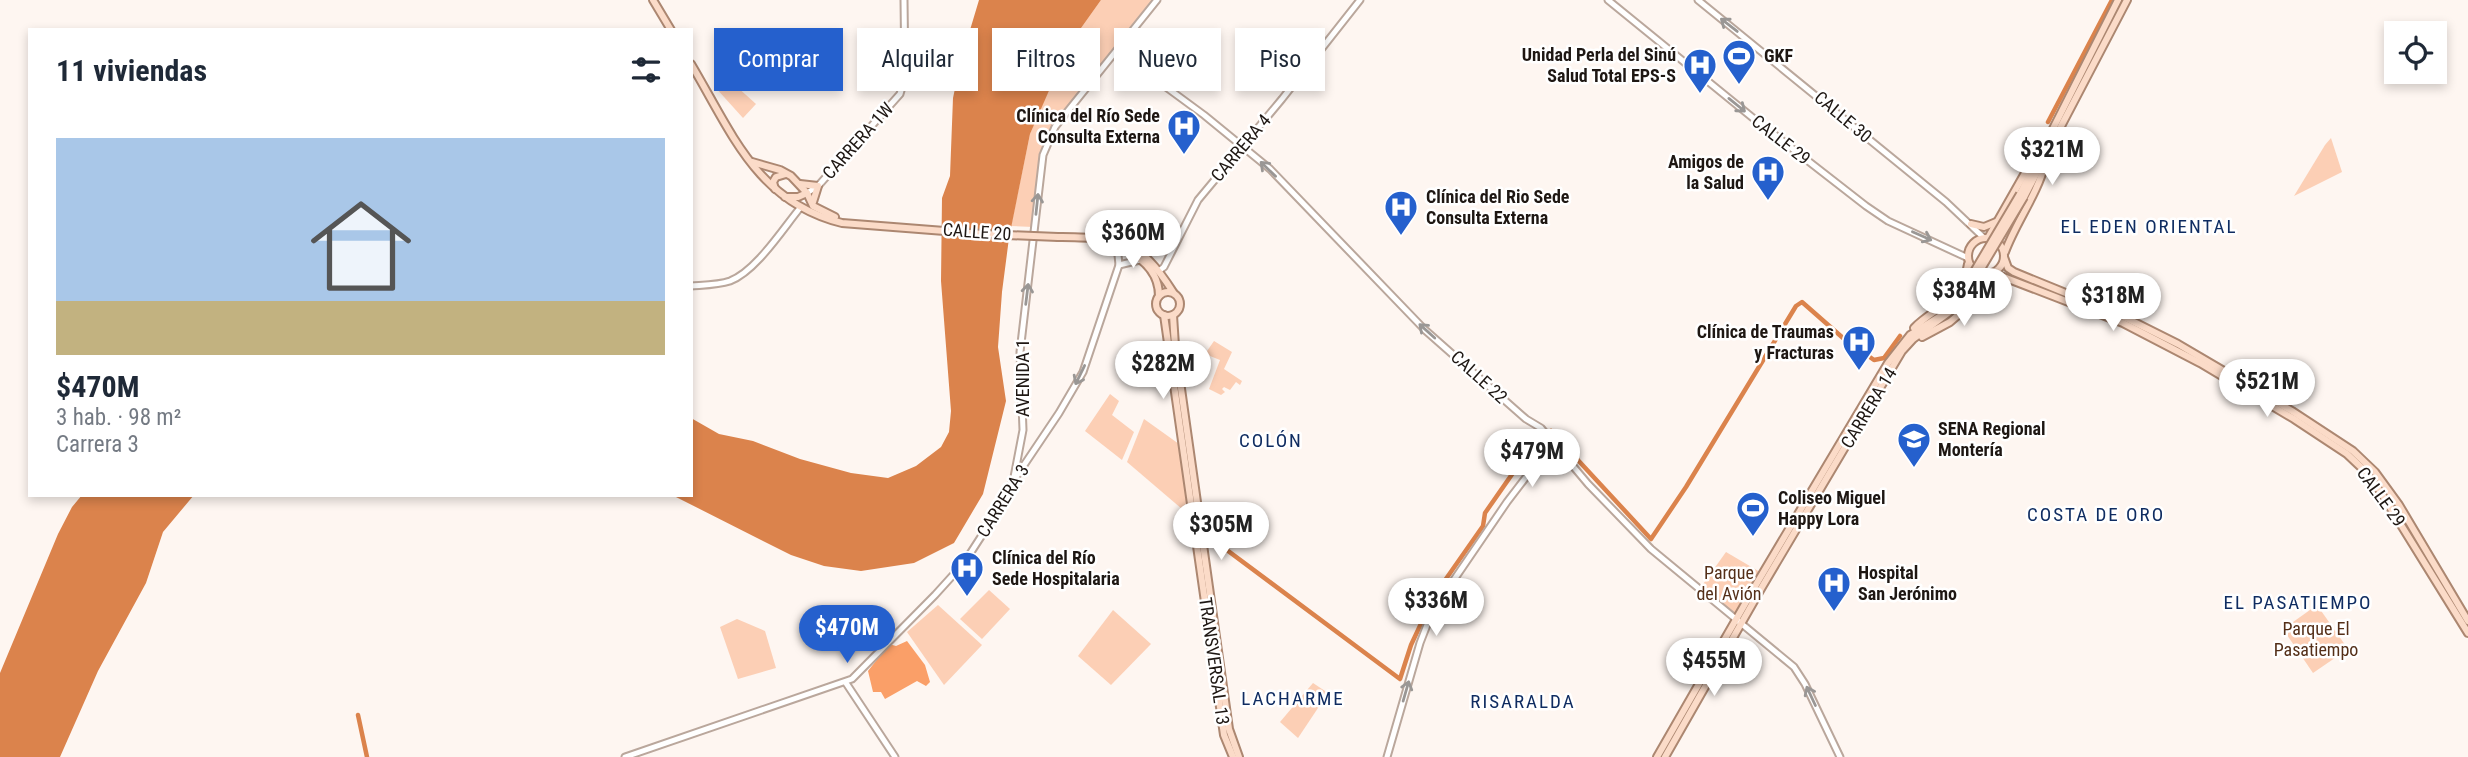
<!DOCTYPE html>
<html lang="es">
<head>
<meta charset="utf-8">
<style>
	:root { --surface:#fff; --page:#f2f2f3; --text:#1f2937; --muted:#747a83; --accent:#2560cd }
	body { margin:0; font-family:"Roboto Condensed",sans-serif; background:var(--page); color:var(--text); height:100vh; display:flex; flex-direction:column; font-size:26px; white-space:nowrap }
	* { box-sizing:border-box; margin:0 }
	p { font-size:23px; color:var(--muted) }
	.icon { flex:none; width:38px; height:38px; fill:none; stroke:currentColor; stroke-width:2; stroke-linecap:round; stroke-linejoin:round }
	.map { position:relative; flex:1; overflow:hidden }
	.side { position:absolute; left:28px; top:28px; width:665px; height:469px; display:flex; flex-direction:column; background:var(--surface); border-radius:0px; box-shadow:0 4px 10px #0003 }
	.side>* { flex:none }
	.top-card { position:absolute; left:714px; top:28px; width:665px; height:63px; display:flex; gap:14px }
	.controls { position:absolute; left:2384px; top:21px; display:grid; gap:14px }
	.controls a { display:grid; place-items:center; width:63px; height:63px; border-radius:0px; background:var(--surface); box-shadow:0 4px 10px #0003; font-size:35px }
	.price { position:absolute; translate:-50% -60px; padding:0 16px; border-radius:24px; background:#fff; color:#222; font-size:23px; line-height:46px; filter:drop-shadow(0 2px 4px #0008) }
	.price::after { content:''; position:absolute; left:50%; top:42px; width:21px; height:16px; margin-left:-10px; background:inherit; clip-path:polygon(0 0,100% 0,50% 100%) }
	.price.selected { background:var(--accent); color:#fff }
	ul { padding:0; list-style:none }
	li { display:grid; align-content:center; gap:14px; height:371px; padding:0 28px }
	li span { display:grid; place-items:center; height:217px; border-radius:0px; color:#555 }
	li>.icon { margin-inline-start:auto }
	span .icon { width:126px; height:126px; fill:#fffc; stroke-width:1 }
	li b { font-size:30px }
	h2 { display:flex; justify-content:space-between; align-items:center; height:84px; padding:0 28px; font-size:30px }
	.tag { padding:0 24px; border-radius:0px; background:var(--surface); box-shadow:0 4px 10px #0003; font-size:24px; line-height:63px }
	.tag.selected { background:var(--accent); color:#fff }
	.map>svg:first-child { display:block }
</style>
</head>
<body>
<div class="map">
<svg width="2468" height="757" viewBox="0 0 2468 757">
	<rect width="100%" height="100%" fill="#fef6f1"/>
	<g fill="#fccfb5">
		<path d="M1101,0H1153L1050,132C1035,162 1035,194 1033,227L1011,226L1030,134L1038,114L1069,45Z"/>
		<path d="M725,76L756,104L743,118L715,87Z"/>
		<path d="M2331,138L2342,172L2294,196L2325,145Z"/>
		<path d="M1214,341L1232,352L1224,369L1242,381L1240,385L1236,382L1230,390L1224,387L1222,389L1225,392L1221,395L1209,389L1220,360L1205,354Z"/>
		<path d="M1110,394L1119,401L1112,415L1134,432L1122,460L1085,431Z"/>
		<path d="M1144,419L1179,444L1187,502L1182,509L1127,462Z"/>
		<path d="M1726,552L1760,572L1734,616L1701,587Z"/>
		<path d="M989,590L1010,609L982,639L960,619Z"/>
		<path d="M938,605L982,645L944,685L907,632Z"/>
		<path d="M2317,605L2348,649L2313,673L2283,629Z"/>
		<path d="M1113,610L1151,644L1111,685L1078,656Z"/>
		<path d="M737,619L765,631L776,668L738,679L720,627Z"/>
		<path d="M1313,683L1328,693L1298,738L1280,722Z"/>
	</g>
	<path fill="#fa9f68" d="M907,641L925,665L930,682L926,686L917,681L885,699L881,692H873L868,671L889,644L896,646Z"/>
	<g fill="#db834c">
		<path d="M979,0H1101L1069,45L1030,134L1009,238L1002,292L998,347L1006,401L983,494L954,543L914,563L861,571L824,566L791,555L672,495H691V418L719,434L753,441L800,459L851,473L888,478L916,466L941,447L949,432L951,411L941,281L942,198L950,176L953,98L961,60Z"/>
		<path d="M82,495H194L163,532L146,583L98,671L60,757H0V673L58,534L72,507Z"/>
	</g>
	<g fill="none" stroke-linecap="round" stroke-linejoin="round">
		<g stroke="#db834c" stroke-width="4.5">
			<path d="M2048,122L2112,0"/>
			<path d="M1551,431L1651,539L1686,487L1796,306L1802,302L1843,338L1874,360L1884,358L1900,336"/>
			<path d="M1208,536L1400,679L1411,645L1434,596L1483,526L1485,513L1538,437"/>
			<path d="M358,715L367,757"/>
		</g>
		<defs>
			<g id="minor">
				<path d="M1608,0L1753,118L1866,206L1888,221L1968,258"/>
				<path d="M1698,0L1946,202L1984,238"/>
				<path d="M1117,51L1204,115L1270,169L1425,330L1526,419L1541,428L1588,484L1651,549L1794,667L1805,684L1840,757"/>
				<path d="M807,193L818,186L900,94L905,77L904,0"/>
				<path d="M1119,265L1140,260"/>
				<path d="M1160,270L1164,267L1198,200L1282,99L1360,0"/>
				<path d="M691,286C704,285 718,285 730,281C756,271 782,230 800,208"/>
				<path d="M1014,477L1023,430L1020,352L1043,155L1055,127L1157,0"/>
				<path d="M846,683L895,757"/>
				<path d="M625,757L852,679L935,595L964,563L997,512L1012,483L1059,413L1083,372L1119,265L1118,255L1111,244"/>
				<path d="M1387,757L1420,643L1432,612L1507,502L1552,443"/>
			</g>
			<g id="major">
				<path d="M653,0L671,30"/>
				<path d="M691,64C732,133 757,202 842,223L983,234"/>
				<path d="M752,162L780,170L791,176L807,193L813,206L835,217"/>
				<path d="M800,184L818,186L813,202"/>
				<path d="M775,189L773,182L776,177L786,174"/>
				<path d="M2020,194L2118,0"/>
				<path d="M785,197H798L807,193"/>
				<path d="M2024,197L2127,0"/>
				<path d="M1971,224L1984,227L1996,222"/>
				<path d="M1058,237C1120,238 1138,237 1173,292"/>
				<circle cx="1986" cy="256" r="18"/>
				<path d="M1988,238L2025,173"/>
				<path d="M1104,242C1131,250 1159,265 1159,296"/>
				<path d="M2005,252C2016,222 2037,195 2045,164"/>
				<path d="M2004,257L2008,268L2014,272L2122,316L2178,344L2292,411L2353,451L2375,472L2399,505L2468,621"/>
				<path d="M1993,273L2123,323L2200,363L2294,419L2347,454L2365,471L2380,491L2468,633"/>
				<circle cx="1168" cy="304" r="12"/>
				<path d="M1164,315L1224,735L1233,757"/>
				<path d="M1173,315L1175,346L1229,729L1239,757"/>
				<path d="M1914,328C1936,305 1962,305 1968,264"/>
				<path d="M1922,337L1950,322L1964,310L1987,274"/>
				<path d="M1657,757L1757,583L1888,363L1910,335L1942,315L1956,302"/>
				<path d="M1665,757L1762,587L1902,351L1913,339L1960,304"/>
			</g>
		</defs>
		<use href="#minor" stroke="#baa79c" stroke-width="9"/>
		<use href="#major" stroke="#ac8771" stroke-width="10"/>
		<use href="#minor" stroke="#fff" stroke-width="5"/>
		<use href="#major" stroke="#fbdbc8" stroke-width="6"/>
		<defs>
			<g id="major-bridge">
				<path d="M983,234L1058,237"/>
				<path d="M1956,302L2020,194"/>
				<path d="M1960,304L2024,197"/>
			</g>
		</defs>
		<use href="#major-bridge" stroke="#ac8771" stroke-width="10" stroke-linecap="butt"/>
		<use href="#major-bridge" stroke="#fbdbc8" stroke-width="6"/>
	</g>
	<defs><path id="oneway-shaft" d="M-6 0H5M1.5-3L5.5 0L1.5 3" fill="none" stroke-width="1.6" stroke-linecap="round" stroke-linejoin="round" transform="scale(1.75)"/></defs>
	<g stroke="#9a9795">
		<use href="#oneway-shaft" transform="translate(1729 25) rotate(-142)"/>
		<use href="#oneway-shaft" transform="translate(1737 105) rotate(39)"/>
		<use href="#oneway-shaft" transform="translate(1268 169) rotate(-136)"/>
		<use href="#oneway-shaft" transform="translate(1037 204) rotate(-84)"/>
		<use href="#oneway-shaft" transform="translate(1922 236) rotate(24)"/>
		<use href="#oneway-shaft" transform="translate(1027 294) rotate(-83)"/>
		<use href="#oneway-shaft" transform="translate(1427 331) rotate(-138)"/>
		<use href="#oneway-shaft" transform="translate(1080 375) rotate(116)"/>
		<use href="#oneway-shaft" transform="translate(1406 691) rotate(-74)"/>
		<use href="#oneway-shaft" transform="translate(1811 696) rotate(-115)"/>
	</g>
	<defs>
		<symbol id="stadium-pin" viewBox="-11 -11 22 30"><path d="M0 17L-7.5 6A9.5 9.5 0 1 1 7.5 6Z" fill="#2560cd" stroke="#fff"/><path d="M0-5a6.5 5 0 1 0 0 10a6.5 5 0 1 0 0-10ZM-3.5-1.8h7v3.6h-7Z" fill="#fff"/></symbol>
		<symbol id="hospital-pin" viewBox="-11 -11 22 30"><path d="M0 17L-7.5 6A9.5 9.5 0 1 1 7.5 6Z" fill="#2560cd" stroke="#fff"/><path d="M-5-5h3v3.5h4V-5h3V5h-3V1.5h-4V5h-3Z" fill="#fff"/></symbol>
		<symbol id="university-pin" viewBox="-11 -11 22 30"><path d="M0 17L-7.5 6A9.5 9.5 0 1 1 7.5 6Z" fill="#2560cd" stroke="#fff"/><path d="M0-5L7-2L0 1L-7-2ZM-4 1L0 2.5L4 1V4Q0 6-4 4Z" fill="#fff"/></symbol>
	</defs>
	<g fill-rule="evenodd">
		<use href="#stadium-pin" x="1720" y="37" width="38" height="52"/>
		<use href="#hospital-pin" x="1681" y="46" width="38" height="52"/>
		<use href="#hospital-pin" x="1165" y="107" width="38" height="52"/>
		<use href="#hospital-pin" x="1749" y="153" width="38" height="52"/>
		<use href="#hospital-pin" x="1382" y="188" width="38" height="52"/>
		<use href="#hospital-pin" x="1840" y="323" width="38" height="52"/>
		<use href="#university-pin" x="1895" y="420" width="38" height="52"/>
		<use href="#stadium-pin" x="1734" y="489" width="38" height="52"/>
		<use href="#hospital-pin" x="948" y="549" width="38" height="52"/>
		<use href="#hospital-pin" x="1815" y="564" width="38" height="52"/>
	</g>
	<g text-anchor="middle" stroke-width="5" stroke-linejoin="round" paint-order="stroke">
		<g font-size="18" font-weight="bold" fill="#1e1713" stroke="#fff" text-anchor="start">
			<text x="1676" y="61" text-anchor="end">Unidad Perla del Sinú<tspan x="1676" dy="21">Salud Total EPS-S</tspan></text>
			<text x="1764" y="62">GKF</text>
			<text x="1160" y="122" text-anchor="end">Clínica del Río Sede<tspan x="1160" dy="21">Consulta Externa</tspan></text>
			<text x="1744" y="168" text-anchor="end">Amigos de<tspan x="1744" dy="21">la Salud</tspan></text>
			<text x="1426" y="203">Clínica del Rio Sede<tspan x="1426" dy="21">Consulta Externa</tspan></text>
			<text x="1834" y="338" text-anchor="end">Clínica de Traumas<tspan x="1834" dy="21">y Fracturas</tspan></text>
			<text x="1938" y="435">SENA Regional<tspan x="1938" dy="21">Montería</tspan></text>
			<text x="1778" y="504">Coliseo Miguel<tspan x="1778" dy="21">Happy Lora</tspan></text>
			<text x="992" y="564">Clínica del Río<tspan x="992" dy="21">Sede Hospitalaria</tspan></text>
			<text x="1858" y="579">Hospital<tspan x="1858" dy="21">San Jerónimo</tspan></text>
		</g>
		<g font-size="18" fill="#1e1713" stroke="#fff">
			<text transform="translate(1843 117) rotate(40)" y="6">CALLE 30</text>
			<text transform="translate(1781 140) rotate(38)" y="6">CALLE 29</text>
			<text transform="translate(858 141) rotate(-48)" y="6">CARRERA 1W</text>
			<text transform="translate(1241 148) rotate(-50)" y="6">CARRERA 4</text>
			<text transform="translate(977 232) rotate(4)" y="6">CALLE 20</text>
			<text transform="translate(1479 377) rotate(42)" y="6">CALLE 22</text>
			<text transform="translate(1023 378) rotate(-90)" y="6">AVENIDA 1</text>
			<text transform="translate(1869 408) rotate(-59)" y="6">CARRERA 14</text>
			<text transform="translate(2381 497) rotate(54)" y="6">CALLE 29</text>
			<text transform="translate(1003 501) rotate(-58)" y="6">CARRERA 3</text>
			<text transform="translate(1214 661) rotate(82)" y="6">TRANSVERSAL 13</text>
		</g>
		<g font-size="18" fill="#542f18" stroke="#fff">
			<text x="1729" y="579">Parque<tspan x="1729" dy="21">del Avión</tspan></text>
			<text x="2316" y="635">Parque El<tspan x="2316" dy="21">Pasatiempo</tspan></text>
		</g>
		<g font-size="19" letter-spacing="2" fill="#0f2c61" stroke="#fff">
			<text x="2149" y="233">EL EDEN ORIENTAL</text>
			<text x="1271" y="447">COLÓN</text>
			<text x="2096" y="521">COSTA DE ORO</text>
			<text x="2298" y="609">EL PASATIEMPO</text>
			<text x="1293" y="705">LACHARME</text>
			<text x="1523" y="708">RISARALDA</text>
		</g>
	</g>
</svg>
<div class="controls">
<a><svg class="icon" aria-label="locate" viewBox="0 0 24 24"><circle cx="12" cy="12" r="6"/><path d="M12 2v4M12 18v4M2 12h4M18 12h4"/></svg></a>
</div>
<b class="price" style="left:2052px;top:187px">$321M</b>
<b class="price" style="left:1133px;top:270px">$360M</b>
<b class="price" style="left:1964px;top:328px">$384M</b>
<b class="price" style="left:2113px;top:333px">$318M</b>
<b class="price" style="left:1163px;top:401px">$282M</b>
<b class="price" style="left:2267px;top:419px">$521M</b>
<b class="price" style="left:1532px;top:489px">$479M</b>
<b class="price" style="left:1221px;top:562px">$305M</b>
<b class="price" style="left:1436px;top:638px">$336M</b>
<b class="price selected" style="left:847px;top:665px">$470M</b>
<b class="price" style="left:1714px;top:698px">$455M</b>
<div class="top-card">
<a class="tag selected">Comprar</a>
<a class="tag">Alquilar</a>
<a class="tag">Filtros</a>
<a class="tag">Nuevo</a>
<a class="tag">Piso</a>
</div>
<section class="side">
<h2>11 viviendas<svg class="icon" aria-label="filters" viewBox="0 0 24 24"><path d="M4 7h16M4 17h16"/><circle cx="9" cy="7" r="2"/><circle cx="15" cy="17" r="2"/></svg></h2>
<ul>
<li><span style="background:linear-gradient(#a9c7e8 75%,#c2b280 0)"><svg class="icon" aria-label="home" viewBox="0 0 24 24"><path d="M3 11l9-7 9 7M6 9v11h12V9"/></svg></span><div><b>$470M</b><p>3 hab. · 98 m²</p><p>Carrera 3</p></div></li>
</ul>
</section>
</div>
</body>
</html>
